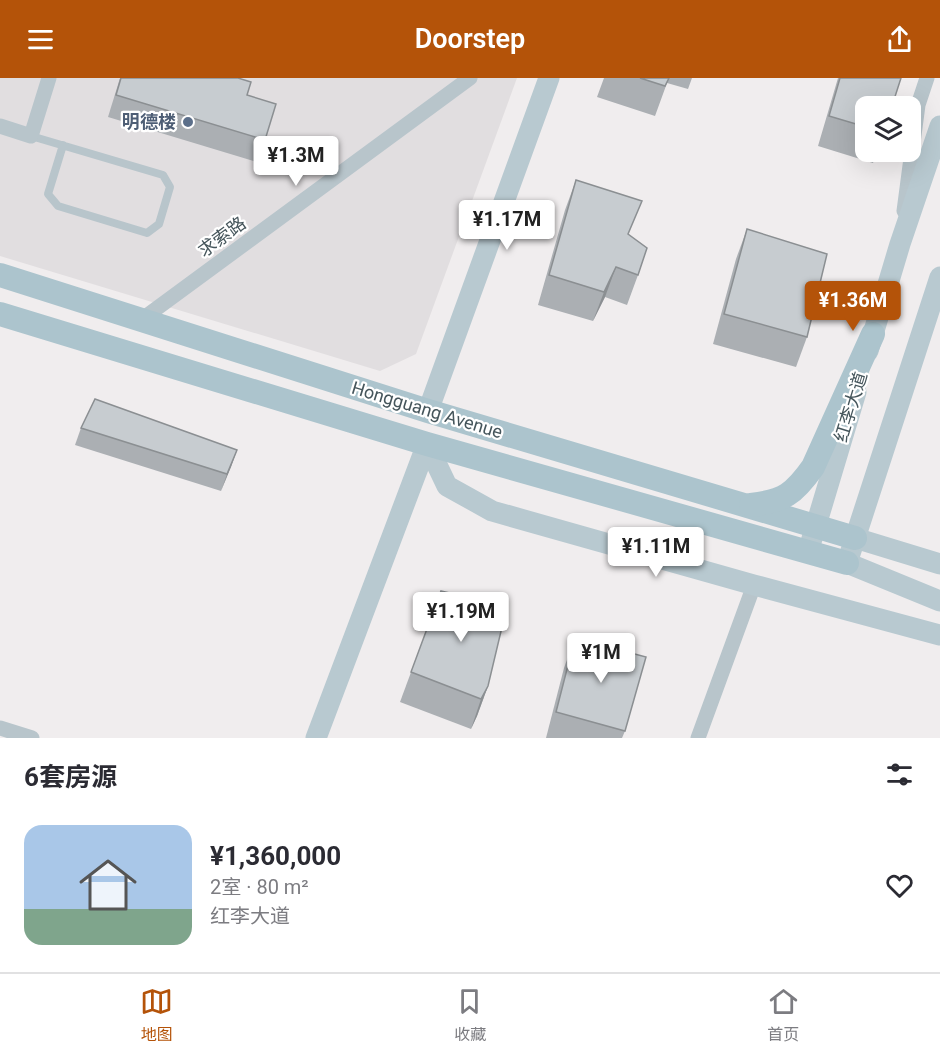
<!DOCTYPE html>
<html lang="zh">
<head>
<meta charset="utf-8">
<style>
	:root { --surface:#fff; --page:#f2f2f3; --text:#2b2b33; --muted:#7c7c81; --line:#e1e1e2; --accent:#b45309 }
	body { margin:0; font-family:Roboto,"Noto Sans SC",sans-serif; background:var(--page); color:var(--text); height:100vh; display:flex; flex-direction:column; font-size:22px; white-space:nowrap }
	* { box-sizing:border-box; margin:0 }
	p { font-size:20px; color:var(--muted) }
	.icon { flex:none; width:33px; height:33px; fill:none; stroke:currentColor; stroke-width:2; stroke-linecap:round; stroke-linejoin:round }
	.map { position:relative; height:660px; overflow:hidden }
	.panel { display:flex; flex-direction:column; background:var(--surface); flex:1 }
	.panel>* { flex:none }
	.buttons { position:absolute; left:855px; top:18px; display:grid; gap:12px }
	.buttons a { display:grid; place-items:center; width:66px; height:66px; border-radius:12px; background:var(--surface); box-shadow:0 6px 24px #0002; font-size:30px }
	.price { position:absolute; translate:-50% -51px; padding:0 14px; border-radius:6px; background:#fff; color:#222; font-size:20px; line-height:39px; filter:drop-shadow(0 2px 3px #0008) }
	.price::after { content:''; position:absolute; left:50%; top:36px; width:18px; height:14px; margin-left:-9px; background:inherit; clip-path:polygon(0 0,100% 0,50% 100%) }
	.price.on { background:var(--accent); color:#fff }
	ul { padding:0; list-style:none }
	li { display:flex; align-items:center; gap:18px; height:150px; padding:0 24px }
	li+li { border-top:2px solid var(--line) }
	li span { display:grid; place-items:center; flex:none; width:168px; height:120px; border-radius:18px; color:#555 }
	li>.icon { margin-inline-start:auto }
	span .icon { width:72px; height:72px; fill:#fffc; stroke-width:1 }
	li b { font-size:26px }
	h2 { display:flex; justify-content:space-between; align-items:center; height:72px; padding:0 24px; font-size:26px }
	header { display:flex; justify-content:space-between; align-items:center; height:78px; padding:0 24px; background:var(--accent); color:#fff; font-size:27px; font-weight:600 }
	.menu { display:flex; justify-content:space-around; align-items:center; height:84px; border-top:2px solid var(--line); background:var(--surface); font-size:16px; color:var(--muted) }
	.menu a { display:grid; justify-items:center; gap:3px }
	.menu .on { color:var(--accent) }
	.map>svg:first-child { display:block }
</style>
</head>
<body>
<header><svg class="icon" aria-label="menu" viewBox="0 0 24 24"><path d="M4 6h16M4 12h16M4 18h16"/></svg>Doorstep<svg class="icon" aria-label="share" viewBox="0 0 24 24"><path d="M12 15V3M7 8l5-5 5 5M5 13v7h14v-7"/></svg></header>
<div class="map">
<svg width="940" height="660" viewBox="0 0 940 660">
	<rect width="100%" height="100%" fill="#f0edee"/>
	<path fill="#e1dee0" d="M0,0H517L416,276L380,293L0,178Z"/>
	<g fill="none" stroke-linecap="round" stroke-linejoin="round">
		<path stroke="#b8c5cb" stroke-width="8" d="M31,58L163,97L170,109L159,146L147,155L58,128L48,116L63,67"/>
		<g stroke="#b8c5cb" stroke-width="15">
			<path d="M0,48L31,58L49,0"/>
			<path d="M904,133L918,27L927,0"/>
			<path d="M141,242L470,0"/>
			<path d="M0,650L32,660"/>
			<path d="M698,660L754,507"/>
		</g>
		<g stroke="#b8c9d0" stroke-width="21">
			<path d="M940,199L847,485L940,523"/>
			<path d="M868,273L900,166L940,48"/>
			<path d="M428,333L549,0"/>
			<path d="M427,366L447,408L492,433L754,507L940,557"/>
			<path d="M855,460L940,486"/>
			<path d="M808,474L856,314"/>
			<path d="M316,660L427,366"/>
		</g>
		<g stroke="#acc4cd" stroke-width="24">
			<path d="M0,197L428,333L855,460"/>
			<path d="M0,236L427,366L847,485"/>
			<path d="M751,427C784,423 794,416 813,389L873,256"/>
		</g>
	</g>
	<g fill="#abafb3">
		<path d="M120,0H238L247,17L265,62L257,84L108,39Z"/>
		<path d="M604,0H692L688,11L667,5L655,38L597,19Z"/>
		<path d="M838,0H901L866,28V74H877L873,85L818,68Z"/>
		<path d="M576,102L629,157L638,197L627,227L605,219L593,243L538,227L565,132Z"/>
		<path d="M747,151L807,259L796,289L713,266L736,181Z"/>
		<path d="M81,350L237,372L221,413L75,367Z"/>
		<path d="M441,513L488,608L477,638L471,651L400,624Z"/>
		<path d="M575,560L625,653L622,660H546L564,590Z"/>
	</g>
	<g fill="#8b8f92">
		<path d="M616,189L605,219L593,243L604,214Z"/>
		<path d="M237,372L231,389L221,413L227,396Z"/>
		<path d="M488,608L477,638L471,651L481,621Z"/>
	</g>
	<g fill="#c7ccd0" stroke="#8b8f92" stroke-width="1.5">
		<path d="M121,0H238L251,4L247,17L276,26L265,62L116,17Z"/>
		<path d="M640,0H669L665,8Z"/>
		<path d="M840,0H901L892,28H866V49L829,38Z"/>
		<path d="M576,102L642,123L628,156L647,170L638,197L616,189L604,214L549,197Z"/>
		<path d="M747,151L827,176L807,259L724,236Z"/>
		<path d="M95,321L237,372L227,396L81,350Z"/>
		<path d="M441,513L507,528L488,608L481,621L411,594Z"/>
		<path d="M575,560L646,579L625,653L556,634Z"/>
	</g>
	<circle fill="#5c6f8a" stroke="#fff" stroke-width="2" cx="188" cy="44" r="6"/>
	<g text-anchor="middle" stroke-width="4.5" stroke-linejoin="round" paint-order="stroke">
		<g font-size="18" font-weight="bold" fill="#4e5e75" stroke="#fff" text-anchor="end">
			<text x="176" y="50">明德楼</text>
		</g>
		<g font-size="18" fill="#45555b" stroke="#fff">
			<text transform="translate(222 159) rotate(-36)" y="6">求索路</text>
			<text transform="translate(851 329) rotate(-73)" y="6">红李大道</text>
			<text transform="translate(427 332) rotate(17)" y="6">Hongguang Avenue</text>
		</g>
	</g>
</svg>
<div class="buttons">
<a><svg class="icon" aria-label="layers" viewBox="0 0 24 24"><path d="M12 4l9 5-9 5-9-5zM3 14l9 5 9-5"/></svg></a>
</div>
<b class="price" style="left:296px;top:109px">¥1.3M</b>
<b class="price" style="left:507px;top:173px">¥1.17M</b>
<b class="price on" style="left:853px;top:254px">¥1.36M</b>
<b class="price" style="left:656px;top:500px">¥1.11M</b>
<b class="price" style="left:461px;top:565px">¥1.19M</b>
<b class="price" style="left:601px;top:606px">¥1M</b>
</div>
<section class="panel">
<h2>6套房源<svg class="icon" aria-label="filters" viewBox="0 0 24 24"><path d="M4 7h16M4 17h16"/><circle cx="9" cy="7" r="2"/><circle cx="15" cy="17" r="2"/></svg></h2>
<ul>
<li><span style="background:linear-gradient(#a9c7e8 70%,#7fa58c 0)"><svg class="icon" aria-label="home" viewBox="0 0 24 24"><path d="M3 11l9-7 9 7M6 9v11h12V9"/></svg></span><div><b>¥1,360,000</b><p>2室 · 80 m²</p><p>红李大道</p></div><svg class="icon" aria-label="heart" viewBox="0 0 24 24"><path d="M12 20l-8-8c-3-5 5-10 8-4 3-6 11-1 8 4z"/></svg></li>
</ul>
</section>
<nav class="menu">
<a class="on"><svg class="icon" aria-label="map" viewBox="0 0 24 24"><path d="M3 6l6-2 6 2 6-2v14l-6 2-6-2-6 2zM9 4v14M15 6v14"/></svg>地图</a>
<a><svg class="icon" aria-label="saved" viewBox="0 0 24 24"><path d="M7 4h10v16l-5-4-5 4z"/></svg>收藏</a>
<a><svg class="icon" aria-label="home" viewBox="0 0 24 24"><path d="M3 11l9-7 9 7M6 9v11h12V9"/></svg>首页</a>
</nav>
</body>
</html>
